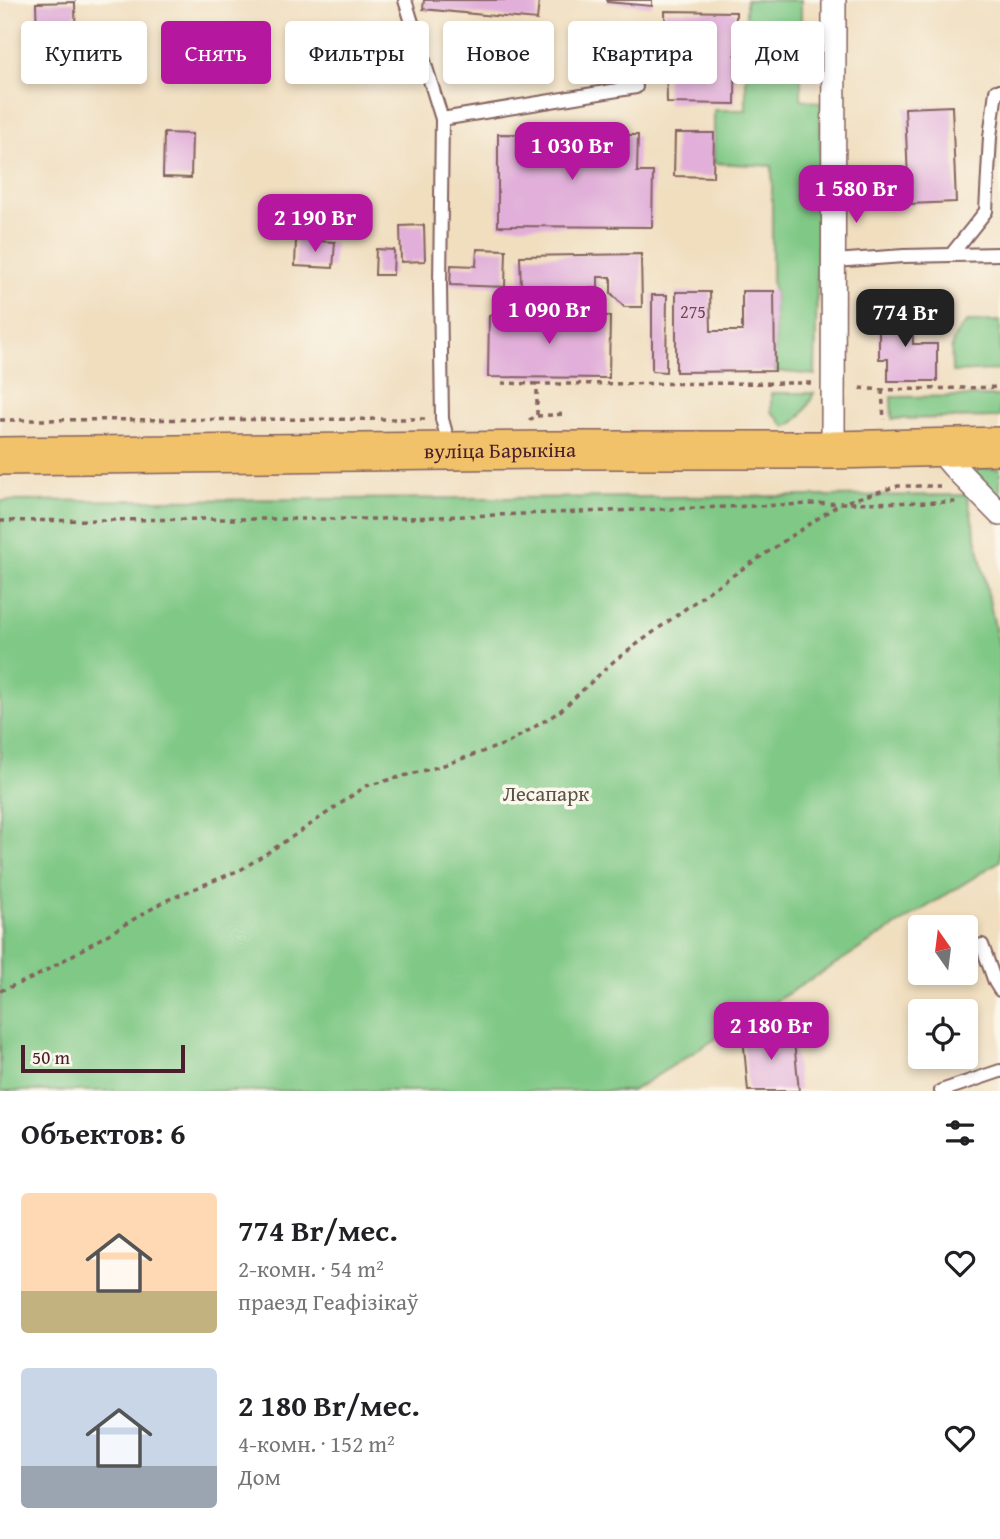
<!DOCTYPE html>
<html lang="ru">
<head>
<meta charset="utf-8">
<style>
	:root { --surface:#fff; --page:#f6f6f6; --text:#202124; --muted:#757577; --accent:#b5179e }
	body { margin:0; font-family:"Gentium Book Plus",serif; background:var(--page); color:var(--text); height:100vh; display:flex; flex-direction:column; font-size:26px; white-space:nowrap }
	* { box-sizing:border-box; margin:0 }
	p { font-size:23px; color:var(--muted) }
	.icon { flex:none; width:38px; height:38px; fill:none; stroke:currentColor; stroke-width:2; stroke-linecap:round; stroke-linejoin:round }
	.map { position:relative; height:1091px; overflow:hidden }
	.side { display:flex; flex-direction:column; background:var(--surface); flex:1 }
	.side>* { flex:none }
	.hud { position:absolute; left:21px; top:21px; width:959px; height:63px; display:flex; gap:14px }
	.needle { width:46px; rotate:346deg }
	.fabs { position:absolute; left:908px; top:915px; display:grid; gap:14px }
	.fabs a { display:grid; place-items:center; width:70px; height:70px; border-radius:7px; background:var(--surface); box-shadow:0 4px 10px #0003; font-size:35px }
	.scale { position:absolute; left:21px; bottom:18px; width:164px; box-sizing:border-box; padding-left:7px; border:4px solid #4a1f2b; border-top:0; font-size:19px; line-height:24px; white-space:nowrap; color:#4a1f2b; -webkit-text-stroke:5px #fbf7ec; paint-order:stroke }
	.price { position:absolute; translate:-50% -60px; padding:0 16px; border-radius:14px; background:var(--accent); color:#fff; font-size:23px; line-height:46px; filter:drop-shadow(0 2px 4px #0008) }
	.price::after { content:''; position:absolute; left:50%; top:42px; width:21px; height:16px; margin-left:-10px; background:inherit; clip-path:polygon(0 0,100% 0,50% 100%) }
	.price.current { background:#222; color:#fff }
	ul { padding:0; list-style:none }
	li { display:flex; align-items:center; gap:21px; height:175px; padding:0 21px }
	li span { display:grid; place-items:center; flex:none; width:196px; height:140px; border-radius:7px; color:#555 }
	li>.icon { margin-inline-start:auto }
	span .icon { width:84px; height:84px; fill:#fffc; stroke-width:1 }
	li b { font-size:30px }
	h2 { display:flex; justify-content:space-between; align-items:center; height:84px; padding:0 21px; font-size:30px }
	.chip { padding:0 24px; border-radius:7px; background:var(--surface); box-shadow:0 4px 10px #0003; font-size:24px; line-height:63px }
	.chip.current { background:var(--accent); color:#fff }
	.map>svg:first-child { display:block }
</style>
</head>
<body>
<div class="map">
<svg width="1000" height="1091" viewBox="0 0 1000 1091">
	<rect width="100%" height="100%" fill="#fbf7ec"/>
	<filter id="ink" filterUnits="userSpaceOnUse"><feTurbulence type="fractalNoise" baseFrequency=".0143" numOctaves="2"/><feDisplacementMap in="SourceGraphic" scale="14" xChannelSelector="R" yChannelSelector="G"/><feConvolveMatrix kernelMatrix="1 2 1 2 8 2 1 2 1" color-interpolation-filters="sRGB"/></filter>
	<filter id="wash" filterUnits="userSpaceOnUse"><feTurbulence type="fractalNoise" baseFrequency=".00686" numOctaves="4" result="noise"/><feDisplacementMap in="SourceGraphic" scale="28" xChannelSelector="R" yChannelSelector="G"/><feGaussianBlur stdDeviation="1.57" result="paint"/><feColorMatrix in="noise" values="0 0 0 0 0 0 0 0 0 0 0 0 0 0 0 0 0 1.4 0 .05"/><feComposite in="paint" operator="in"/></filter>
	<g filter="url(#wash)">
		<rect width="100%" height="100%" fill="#f0debf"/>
		<g fill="#7fc885" stroke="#647458" stroke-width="2">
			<path d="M746,0H801V99L821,103L815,375L775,371L774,291L772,285V166L714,163V110H746Z"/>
			<path d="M1000,321V370L952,372C952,344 947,343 967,322Z"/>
			<path d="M771,393H814C807,408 802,419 786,427L771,411Z"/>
			<path d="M1000,396V417L892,419L891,397Z"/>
			<path d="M979,468L1000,469V495L997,497L975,475L976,471Z"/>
			<path d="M967,495L1000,651V861L632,1091H0V501Z"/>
		</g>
		<g id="blocks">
			<g fill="#e1afd9">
				<path d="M424,0H539L537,20L423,9Z"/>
				<path d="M607,0H652V6L607,2Z"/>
				<path d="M75,2L76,66L38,67L36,3Z"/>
				<path d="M665,11L736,12L735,104L667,103Z"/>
				<path d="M952,106L956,202L909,204L905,108Z"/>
				<path d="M164,133L192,134L191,178L163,177Z"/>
				<path d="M675,133H714L713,177L674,176Z"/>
				<path d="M498,134L638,135L637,172H653L652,227L498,226Z"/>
				<path d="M424,225L425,261L401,262L400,226Z"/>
				<path d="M296,240L335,242L333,268L295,266Z"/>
				<path d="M376,249L394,250L393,275H375Z"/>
				<path d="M477,249L506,250L505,287L450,285L451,265L476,266Z"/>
				<path d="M641,254L642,307H624L611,293V277H598V288L521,289L520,256Z"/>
				<path d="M742,291H774L775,371L676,372V292H710L711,331H742Z"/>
				<path d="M652,295H667L666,372L652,371Z"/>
				<path d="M879,309H912L913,344H937V381H888V359H879Z"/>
				<path d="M489,315L610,316L609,378L488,377Z"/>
				<path d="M793,1031L799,1091H748L743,1036Z"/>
			</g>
		</g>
	</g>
	<g filter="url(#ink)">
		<use href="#blocks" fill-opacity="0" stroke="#84625f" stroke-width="2"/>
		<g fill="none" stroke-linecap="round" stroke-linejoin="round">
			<defs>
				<g id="service">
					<path d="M405,0L442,119"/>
					<path d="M951,255L986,211L990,137L996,91H1000"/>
					<path d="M834,261L904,256L1000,254"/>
					<path d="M450,448L442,419L440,285L442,119L636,87"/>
					<path d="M982,945L995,982L1000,990"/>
					<path d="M941,1091L1000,1071"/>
				</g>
				<g id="minor">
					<path d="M937,447L954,467L1000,514"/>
					<path d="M833,450L834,0"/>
				</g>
				<g id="primary">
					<path id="s1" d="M0,456L548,450H833L1000,446"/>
				</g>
			</defs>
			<use href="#service" stroke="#84625f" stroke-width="16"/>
			<use href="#minor" stroke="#84625f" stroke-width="26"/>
			<use href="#primary" stroke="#84625f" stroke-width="40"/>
			<g stroke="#84625f" stroke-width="3.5" stroke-dasharray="5 5" stroke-linecap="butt">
				<path d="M502,383L537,384"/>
				<path d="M860,388L882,390L1000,387"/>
				<path d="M882,390L884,420"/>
				<path d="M537,416L566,414"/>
				<path d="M0,420L425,419"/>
				<path d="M529,420L537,416V384L813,383"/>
				<path d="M848,501L898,486H940"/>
				<path d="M0,521L212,519H379L841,503"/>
				<path d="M0,991L35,977L165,901L242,869L301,831L366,786L441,766L508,743L559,712L614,661L711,590L841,503L957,502"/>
			</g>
			<use href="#service" stroke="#fff" stroke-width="12"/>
			<use href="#minor" stroke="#fff" stroke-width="23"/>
			<use href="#primary" stroke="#f2c26a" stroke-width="37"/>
		</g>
	</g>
	<g text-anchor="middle" stroke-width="7" stroke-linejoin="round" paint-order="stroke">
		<g font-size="18" fill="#704356">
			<text x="693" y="318">275</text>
		</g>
		<g font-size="21" fill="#4a1f2b" stroke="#fbf7ec">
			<text dy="7" stroke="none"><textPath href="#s1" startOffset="500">вуліца Барыкіна</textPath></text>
		</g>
		<g font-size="21" fill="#5a5246" stroke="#fbf7ec">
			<text x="546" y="801">Лесапарк</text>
		</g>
	</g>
</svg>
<div class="fabs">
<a><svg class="needle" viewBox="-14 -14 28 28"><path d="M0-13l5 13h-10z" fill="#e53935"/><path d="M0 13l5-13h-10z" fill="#757577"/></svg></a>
<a><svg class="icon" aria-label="locate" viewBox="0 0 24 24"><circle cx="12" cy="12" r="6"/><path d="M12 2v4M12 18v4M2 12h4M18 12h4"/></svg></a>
</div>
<div class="scale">50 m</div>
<b class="price" style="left:572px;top:182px">1 030 Br</b>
<b class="price" style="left:856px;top:225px">1 580 Br</b>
<b class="price" style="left:315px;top:254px">2 190 Br</b>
<b class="price" style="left:549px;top:346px">1 090 Br</b>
<b class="price current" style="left:905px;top:349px">774 Br</b>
<b class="price" style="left:771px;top:1062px">2 180 Br</b>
<div class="hud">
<a class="chip">Купить</a>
<a class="chip current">Снять</a>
<a class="chip">Фильтры</a>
<a class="chip">Новое</a>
<a class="chip">Квартира</a>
<a class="chip">Дом</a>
</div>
</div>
<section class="side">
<h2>Объектов: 6<svg class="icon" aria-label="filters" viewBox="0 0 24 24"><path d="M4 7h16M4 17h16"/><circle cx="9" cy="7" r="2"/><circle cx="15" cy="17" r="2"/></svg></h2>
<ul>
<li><span style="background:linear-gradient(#ffd9b3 70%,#c2b280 0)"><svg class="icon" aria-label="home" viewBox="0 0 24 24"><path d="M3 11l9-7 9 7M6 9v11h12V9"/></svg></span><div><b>774 Br/мес.</b><p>2-комн. · 54 m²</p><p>праезд Геафізікаў</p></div><svg class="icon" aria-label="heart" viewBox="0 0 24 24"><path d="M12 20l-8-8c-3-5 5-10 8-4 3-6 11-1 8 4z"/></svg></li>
<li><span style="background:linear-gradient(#c9d6e8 70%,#9aa5b1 0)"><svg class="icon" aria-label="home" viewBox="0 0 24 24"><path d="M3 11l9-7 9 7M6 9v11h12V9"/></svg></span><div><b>2 180 Br/мес.</b><p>4-комн. · 152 m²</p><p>Дом</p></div><svg class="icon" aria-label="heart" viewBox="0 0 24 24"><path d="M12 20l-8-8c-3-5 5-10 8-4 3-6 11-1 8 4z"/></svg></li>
</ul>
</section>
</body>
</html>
